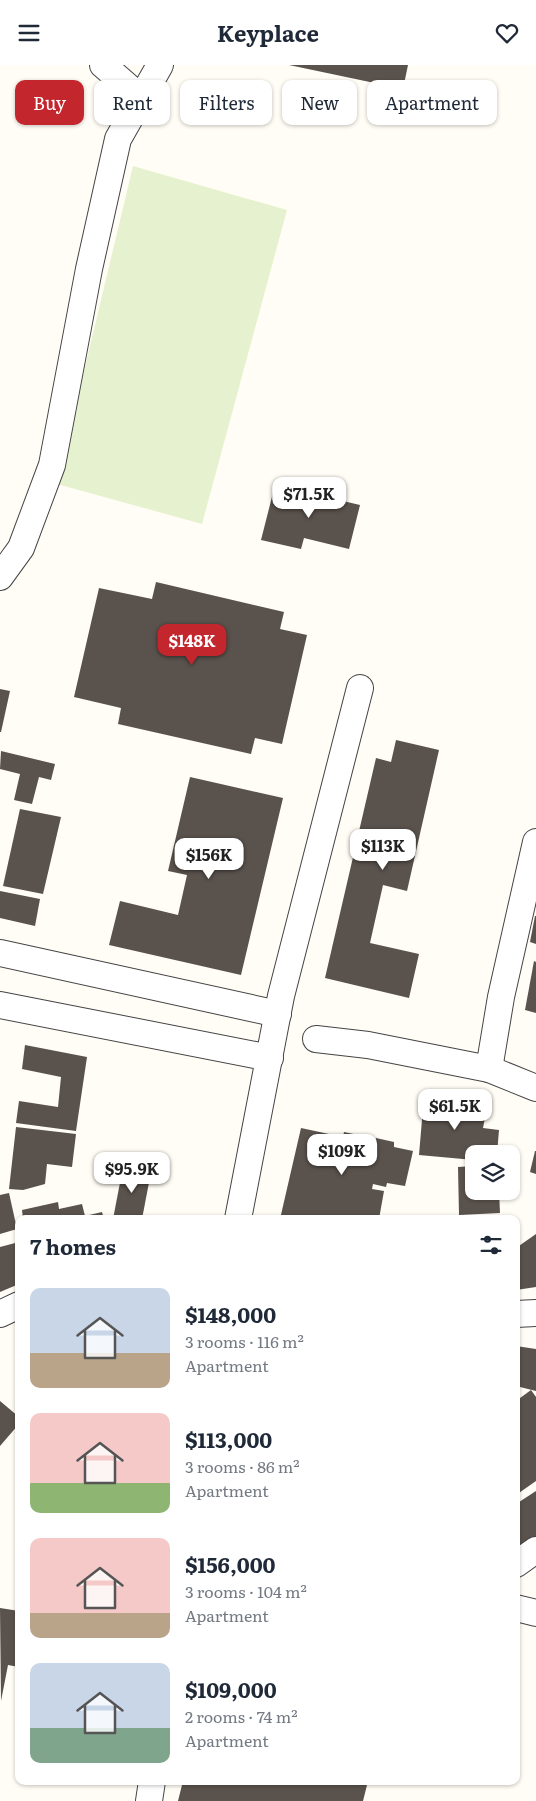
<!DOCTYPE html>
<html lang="en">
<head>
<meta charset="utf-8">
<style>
	:root { --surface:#fff; --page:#f6f6f7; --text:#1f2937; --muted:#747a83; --accent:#c4262e }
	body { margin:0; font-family:Literata,serif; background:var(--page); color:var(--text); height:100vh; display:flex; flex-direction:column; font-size:19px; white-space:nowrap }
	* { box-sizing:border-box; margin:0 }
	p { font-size:16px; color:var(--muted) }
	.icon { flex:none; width:28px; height:28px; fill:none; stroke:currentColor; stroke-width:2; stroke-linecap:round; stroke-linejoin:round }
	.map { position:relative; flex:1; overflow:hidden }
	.side { position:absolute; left:15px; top:1150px; width:505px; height:570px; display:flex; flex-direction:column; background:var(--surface); border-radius:10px; box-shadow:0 1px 4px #0004 }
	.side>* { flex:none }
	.banner { position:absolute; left:15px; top:15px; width:506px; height:45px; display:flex; gap:10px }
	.tools { position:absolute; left:465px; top:1080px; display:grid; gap:10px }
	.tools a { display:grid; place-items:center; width:55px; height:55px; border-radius:10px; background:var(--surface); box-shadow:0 1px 4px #0004; font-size:25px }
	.price { position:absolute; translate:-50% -42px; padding:0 11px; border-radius:10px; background:#fff; color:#222; font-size:16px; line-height:32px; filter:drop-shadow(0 1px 2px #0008) }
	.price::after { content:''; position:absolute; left:50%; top:30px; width:15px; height:11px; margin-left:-8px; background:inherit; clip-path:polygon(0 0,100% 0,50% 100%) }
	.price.on { background:var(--accent); color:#fff }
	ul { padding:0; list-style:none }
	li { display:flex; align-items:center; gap:15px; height:125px; padding:0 15px }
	li span { display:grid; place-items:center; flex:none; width:140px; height:100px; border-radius:10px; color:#555 }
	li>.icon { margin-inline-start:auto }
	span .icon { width:60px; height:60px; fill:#fffc; stroke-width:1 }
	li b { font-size:21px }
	h2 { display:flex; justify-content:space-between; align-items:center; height:60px; padding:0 15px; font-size:21px }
	.chip { padding:0 18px; border-radius:10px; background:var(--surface); box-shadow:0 1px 4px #0004; font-size:18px; line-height:45px }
	.chip.on { background:var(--accent); color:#fff }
	header { display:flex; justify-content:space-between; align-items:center; height:65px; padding:0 15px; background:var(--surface); font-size:22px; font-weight:700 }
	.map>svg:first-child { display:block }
</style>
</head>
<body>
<header><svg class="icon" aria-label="menu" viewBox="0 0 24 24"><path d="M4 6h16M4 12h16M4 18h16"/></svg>Keyplace<svg class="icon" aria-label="heart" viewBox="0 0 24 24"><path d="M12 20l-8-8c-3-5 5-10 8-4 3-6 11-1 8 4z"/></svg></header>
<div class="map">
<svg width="536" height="1736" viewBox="0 0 536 1736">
	<rect width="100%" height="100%" fill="#fffdf5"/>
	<path fill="#e6f2cf" d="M133,101L287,145L202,459L57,419Z"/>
	<g fill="#5a524d">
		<path d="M289,0H408L403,24Z"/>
		<path d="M275,420L360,440L349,484L304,473L301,484L261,475Z"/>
		<path d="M156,517L284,547L280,564L307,570L282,679L255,673L251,689L118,659L121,643L74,632L99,523L152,534Z"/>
		<path d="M0,624L10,626L1,667H0Z"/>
		<path d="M396,675L439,685L407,826L383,820L370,878L419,889L409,933L325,913L376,693L391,697Z"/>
		<path d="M1,686L55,699L51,715L39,712L32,739L14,735L20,709L0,704Z"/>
		<path d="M190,712L283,733L241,910L109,880L120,836L178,850L187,810L168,806Z"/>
		<path d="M20,744L61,752L43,829L3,821Z"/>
		<path d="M0,826L40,834L35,861L0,853Z"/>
		<path d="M535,851H536V879L530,877Z"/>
		<path d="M534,896L536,897V948L525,945Z"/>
		<path d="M25,980L87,992L76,1066L16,1058L19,1036L58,1042L61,1012L22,1004Z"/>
		<path d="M424,1031L486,1047L483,1063L499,1065L497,1089H474V1095L419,1090Z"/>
		<path d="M16,1062L76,1069L72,1102L47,1099L45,1119L23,1125L9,1124Z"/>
		<path d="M301,1063L343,1072L344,1067L363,1071L362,1075L375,1077L376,1073L394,1077V1082L413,1086L405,1121L387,1118L386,1122L373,1119L372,1124L384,1126L379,1154H280Z"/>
		<path d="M535,1086H536V1109L530,1107Z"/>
		<path d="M474,1101V1126H499L500,1148L459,1150L458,1102Z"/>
		<path d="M123,1102L151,1107L142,1154H113Z"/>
		<path d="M9,1128L17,1164L0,1169V1130Z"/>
		<path d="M58,1137L59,1144L82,1139L85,1151L102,1147L104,1154H23L22,1145Z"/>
		<path d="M536,1169V1222L516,1225V1183Z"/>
		<path d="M19,1177V1219L0,1227V1182Z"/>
		<path d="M516,1281L536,1284V1326L516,1321Z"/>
		<path d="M531,1325L536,1332V1416L516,1430V1336Z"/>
		<path d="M0,1336L19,1352V1359L0,1381Z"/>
		<path d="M536,1426V1471L516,1484V1439Z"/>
		<path d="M0,1543L19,1546V1602L8,1600L1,1636Z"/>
		<path d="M183,1716H368L363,1736H178Z"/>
	</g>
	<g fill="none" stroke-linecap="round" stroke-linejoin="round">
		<defs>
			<g id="street">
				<path d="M103,0L140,32"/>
				<path d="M0,512L21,483L52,400L89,204L118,74L160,0"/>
				<path d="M0,888L278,949"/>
				<path d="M0,940L270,993"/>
				<path d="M316,974L368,980L489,1004L536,1023"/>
				<path d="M489,1004L501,932L536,777"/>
				<path d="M238,1154L281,931L360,623"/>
				<path d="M0,1249L19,1240"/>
				<path d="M516,1249L536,1248"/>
				<path d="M516,1499L536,1485"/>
				<path d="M516,1543L536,1548"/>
				<path d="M149,1736L152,1716"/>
			</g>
		</defs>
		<use href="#street" stroke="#444" stroke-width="28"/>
		<use href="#street" stroke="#fff" stroke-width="26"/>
	</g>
</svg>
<div class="tools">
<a><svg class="icon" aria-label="layers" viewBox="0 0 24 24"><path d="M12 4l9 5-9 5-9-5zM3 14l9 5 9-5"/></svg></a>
</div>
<b class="price" style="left:309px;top:454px">$71.5K</b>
<b class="price on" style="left:192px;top:601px">$148K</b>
<b class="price" style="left:383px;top:806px">$113K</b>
<b class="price" style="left:209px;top:815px">$156K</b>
<b class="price" style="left:455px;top:1066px">$61.5K</b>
<b class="price" style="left:342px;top:1111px">$109K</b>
<b class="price" style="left:132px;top:1129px">$95.9K</b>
<div class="banner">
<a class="chip on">Buy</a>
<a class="chip">Rent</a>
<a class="chip">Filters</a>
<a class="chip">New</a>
<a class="chip">Apartment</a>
</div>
<section class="side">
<h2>7 homes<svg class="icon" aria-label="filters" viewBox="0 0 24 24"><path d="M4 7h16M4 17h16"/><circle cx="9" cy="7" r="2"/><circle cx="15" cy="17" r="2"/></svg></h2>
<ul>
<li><span style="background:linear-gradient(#c9d6e8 65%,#b9a48a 0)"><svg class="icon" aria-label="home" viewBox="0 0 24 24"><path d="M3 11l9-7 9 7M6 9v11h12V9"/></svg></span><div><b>$148,000</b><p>3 rooms · 116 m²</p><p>Apartment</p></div></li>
<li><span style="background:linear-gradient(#f6c9c9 70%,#8fb573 0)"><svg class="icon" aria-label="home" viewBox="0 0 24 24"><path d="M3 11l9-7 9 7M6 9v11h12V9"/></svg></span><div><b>$113,000</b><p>3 rooms · 86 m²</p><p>Apartment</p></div></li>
<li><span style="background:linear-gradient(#f6c9c9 75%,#b9a48a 0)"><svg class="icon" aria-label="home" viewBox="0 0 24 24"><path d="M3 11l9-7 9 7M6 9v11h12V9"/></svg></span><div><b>$156,000</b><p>3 rooms · 104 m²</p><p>Apartment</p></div></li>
<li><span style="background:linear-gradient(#c9d6e8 65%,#7fa58c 0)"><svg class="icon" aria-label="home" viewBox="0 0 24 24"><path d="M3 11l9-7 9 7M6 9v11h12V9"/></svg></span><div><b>$109,000</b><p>2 rooms · 74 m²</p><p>Apartment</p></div></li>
</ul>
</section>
</div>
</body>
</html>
